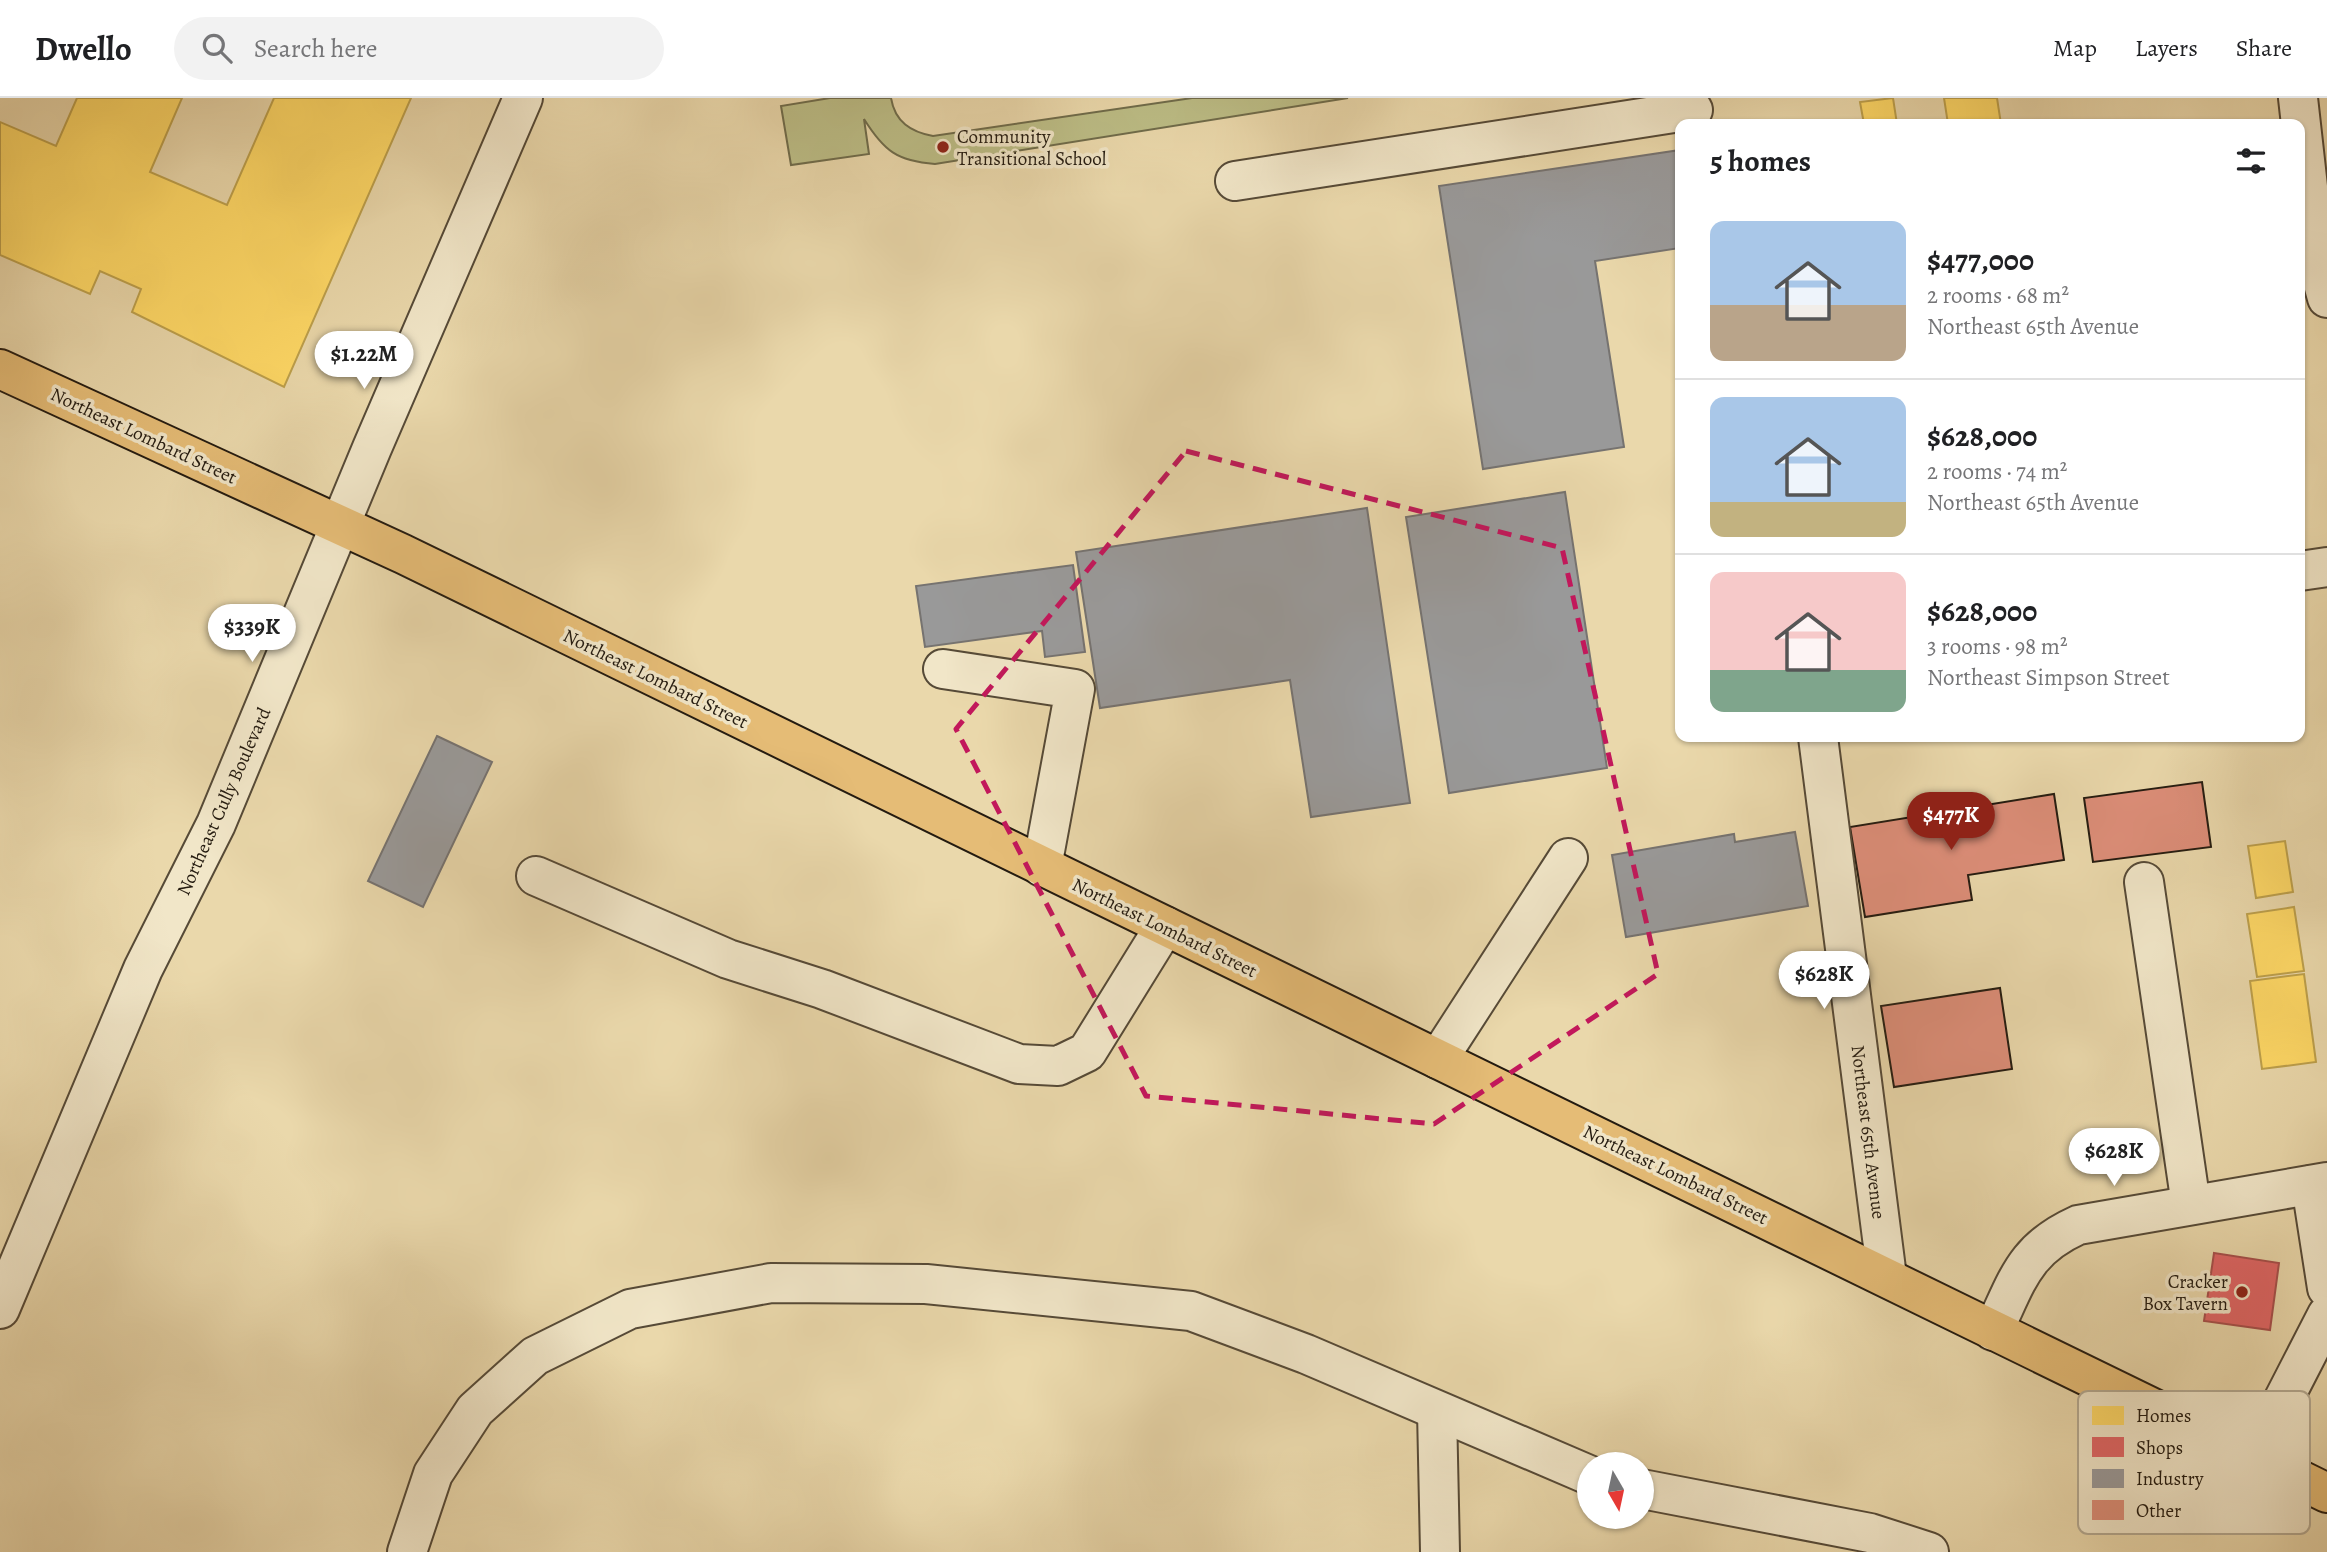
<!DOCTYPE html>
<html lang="en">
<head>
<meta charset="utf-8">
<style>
	:root { --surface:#fff; --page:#f2f2f2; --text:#202124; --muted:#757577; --line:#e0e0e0; --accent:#8f2418 }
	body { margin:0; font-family:Alegreya,serif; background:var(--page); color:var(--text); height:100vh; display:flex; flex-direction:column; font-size:26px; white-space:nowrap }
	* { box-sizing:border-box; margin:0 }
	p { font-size:23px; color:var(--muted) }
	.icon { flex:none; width:38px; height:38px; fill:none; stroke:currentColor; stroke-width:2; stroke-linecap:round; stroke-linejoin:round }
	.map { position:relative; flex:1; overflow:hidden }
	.sheet { position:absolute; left:1675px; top:21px; width:630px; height:623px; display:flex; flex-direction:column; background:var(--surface); border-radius:14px; box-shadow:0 2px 5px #0004 }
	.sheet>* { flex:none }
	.needle { width:46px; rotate:171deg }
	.buttons { position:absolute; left:1577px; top:1354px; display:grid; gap:14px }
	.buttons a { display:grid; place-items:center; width:77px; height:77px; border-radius:50%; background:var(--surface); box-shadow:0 2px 5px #0004; font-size:35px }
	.price { position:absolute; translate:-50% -60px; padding:0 16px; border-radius:24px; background:#fff; color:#222; font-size:23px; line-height:46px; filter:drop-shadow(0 2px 4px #0008) }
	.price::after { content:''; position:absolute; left:50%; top:42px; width:21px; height:16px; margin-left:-10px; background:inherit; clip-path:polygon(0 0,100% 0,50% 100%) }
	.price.active { background:var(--accent); color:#fff }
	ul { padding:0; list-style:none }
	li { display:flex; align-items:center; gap:21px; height:175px; padding:0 35px }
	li+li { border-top:2px solid var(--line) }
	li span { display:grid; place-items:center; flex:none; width:196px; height:140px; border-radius:14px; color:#555 }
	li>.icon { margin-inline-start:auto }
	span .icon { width:84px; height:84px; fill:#fffc; stroke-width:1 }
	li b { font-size:30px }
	h2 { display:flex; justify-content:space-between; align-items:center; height:84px; padding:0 35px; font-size:30px }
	header { display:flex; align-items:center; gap:42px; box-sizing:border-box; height:98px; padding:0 35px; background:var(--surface); border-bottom:2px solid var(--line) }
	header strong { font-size:33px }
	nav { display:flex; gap:38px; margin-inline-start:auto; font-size:24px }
	.search { width:490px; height:63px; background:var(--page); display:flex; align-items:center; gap:18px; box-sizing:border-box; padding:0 24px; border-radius:38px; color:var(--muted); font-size:26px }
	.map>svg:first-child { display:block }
</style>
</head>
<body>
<header>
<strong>Dwello</strong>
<div class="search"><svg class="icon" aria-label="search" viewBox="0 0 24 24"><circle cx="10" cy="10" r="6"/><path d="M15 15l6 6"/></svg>Search here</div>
<nav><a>Map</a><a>Layers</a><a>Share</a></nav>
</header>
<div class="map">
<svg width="2327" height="1454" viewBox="0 0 2327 1454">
	<rect width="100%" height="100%" fill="#ead8ab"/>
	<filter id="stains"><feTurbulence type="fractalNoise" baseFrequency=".00286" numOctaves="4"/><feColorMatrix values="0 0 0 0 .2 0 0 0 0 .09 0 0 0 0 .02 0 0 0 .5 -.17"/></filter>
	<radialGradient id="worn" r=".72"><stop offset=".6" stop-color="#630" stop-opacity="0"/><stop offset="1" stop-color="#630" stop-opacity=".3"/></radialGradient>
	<path fill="#bcbd86" stroke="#706c4b" stroke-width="2" d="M830,0H891C895,24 911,34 933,38L1192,0H1348L935,66C897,63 884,53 864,21L869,56L791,67L781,8Z"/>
	<g fill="#ffd966" stroke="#bda04c" stroke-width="2">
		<path d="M77,0H182L150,74L227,107L274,0H411L284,289L132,214L141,191L100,173L90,196L0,157V24L56,48Z"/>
		<path d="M1893,0L1897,26H1864L1860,4Z"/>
		<path d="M1944,0H1997L2001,26H1948Z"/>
		<path d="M2285,743L2293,794L2256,800L2248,748Z"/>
		<path d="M2294,809L2304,873L2257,879L2247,816Z"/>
		<path d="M2304,876L2316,964L2262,971L2250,883Z"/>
	</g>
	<path fill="#e06666" stroke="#a8504c" stroke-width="2" d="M2214,1155L2279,1165L2270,1232L2204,1223Z"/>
	<g fill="#999" stroke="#767370" stroke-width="2">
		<path d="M1680,52V150L1595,163L1624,349L1483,371L1439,88Z"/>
		<path d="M1565,394L1607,670L1449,695L1406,419Z"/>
		<path d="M1367,410L1410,705L1311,719L1290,582L1100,610L1076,454Z"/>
		<path d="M1073,467L1085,554L1045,559L1042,533L925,549L916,488Z"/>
		<path d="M437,638L492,664L423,809L368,783Z"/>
		<path d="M1795,734L1808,808L1626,839L1612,757L1734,736L1735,744Z"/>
	</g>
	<g fill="#dd8e79" stroke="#241b10" stroke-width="2">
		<path d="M2202,684L2211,749L2093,764L2084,700Z"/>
		<path d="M2054,696L2064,762L1968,777L1972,802L1865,819L1850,729Z"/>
		<path d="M2000,890L2012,971L1894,989L1881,908Z"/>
	</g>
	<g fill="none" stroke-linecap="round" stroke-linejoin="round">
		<defs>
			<g id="minor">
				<path d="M2298,0L2316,160L2327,200"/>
				<path d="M1235,83L1693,12"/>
				<path d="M2300,473L2327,469"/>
				<path d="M943,571L1075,591L1042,769"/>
				<path d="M1818,639L1887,1179"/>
				<path d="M536,778L728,861L822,891L1019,966L1058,968L1087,954L1165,828"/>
				<path d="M2144,784L2191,1107"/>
				<path d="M1438,961L1568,760"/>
				<path d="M2311,1087L2327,1190"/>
				<path d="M0,1211L143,871L216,726L372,350L523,0"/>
				<path d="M1993,1233C2018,1182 2023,1152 2078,1127L2327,1084"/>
				<path d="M1437,1313L1440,1454"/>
				<path d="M2254,1359L2327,1217"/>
				<path d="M1642,1391L1870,1435L1929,1454"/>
				<path d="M407,1454L433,1376L475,1312L535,1258L630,1211L771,1185L926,1186L1191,1213L1306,1256L1589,1377"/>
			</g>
			<path id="major" d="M0,271L403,456L2327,1395"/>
		</defs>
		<use href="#minor" stroke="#564a37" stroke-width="42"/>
		<use href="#major" stroke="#241b10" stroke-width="42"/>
		<use href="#minor" stroke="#f1e6c8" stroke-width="38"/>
		<use href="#major" stroke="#e5bc76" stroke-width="38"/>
	</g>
	<path fill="none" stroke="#c2185b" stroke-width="5" stroke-dasharray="14 9" stroke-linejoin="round" d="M1186,353L1562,450L1658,876L1434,1026L1146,998L956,631Z"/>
	<g fill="#8f2418" stroke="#f1e6c8" stroke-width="2.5">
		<circle cx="943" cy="49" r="7"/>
		<circle cx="2242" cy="1194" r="7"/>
	</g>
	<g text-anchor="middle" stroke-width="7" stroke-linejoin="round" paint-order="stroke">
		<g font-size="19" fill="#241b10" stroke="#f1e6c8" text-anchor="start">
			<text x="957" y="45">Community<tspan x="957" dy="22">Transitional School</tspan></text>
			<text x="2228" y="1190" text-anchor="end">Cracker<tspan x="2228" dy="22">Box Tavern</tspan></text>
		</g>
		<g font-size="19" fill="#241b10" stroke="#f1e6c8">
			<text transform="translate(144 337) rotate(25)" y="7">Northeast Lombard Street</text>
			<text transform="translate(656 580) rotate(26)" y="7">Northeast Lombard Street</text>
			<text transform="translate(223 703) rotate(-66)" y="7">Northeast Cully Boulevard</text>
			<text transform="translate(1165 829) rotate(26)" y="7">Northeast Lombard Street</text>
			<text transform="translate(1869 1034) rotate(83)" y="7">Northeast 65th Avenue</text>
			<text transform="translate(1676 1076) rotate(26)" y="7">Northeast Lombard Street</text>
		</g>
	</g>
	<rect x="2078" y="1293" width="232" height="143" rx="10" fill="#f1e6c8" stroke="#b4a991" stroke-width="2"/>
	<rect x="2092" y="1308" width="32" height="19" fill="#ffd966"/>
	<rect x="2092" y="1339" width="32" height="20" fill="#e06666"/>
	<rect x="2092" y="1371" width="32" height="19" fill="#999"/>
	<rect x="2092" y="1402" width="32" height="20" fill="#dd8e79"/>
	<g font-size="19" fill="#241b10">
		<text x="2136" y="1324">Homes</text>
		<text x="2136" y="1356">Shops</text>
		<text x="2136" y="1387">Industry</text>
		<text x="2136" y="1419">Other</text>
	</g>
	<rect width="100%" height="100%" filter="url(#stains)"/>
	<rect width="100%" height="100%" fill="url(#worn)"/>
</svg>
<div class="buttons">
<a><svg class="needle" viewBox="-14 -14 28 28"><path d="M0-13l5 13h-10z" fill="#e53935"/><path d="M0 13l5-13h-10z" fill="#757577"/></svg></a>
</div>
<b class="price" style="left:364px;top:293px">$1.22M</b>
<b class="price" style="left:252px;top:566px">$339K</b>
<b class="price active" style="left:1951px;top:754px">$477K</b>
<b class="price" style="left:1824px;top:913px">$628K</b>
<b class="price" style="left:2114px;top:1090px">$628K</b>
<section class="sheet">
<h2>5 homes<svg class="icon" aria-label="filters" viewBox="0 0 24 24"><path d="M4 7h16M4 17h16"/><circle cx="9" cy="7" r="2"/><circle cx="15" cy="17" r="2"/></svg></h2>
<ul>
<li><span style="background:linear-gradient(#a9c7e8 60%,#b9a48a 0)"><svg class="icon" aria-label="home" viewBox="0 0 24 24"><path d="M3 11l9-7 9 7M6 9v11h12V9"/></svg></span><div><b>$477,000</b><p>2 rooms · 68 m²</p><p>Northeast 65th Avenue</p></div></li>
<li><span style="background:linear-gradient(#a9c7e8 75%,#c2b280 0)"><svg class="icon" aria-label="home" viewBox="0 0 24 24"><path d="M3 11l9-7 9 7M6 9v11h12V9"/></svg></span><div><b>$628,000</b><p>2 rooms · 74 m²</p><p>Northeast 65th Avenue</p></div></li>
<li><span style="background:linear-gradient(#f6c9c9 70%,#7fa58c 0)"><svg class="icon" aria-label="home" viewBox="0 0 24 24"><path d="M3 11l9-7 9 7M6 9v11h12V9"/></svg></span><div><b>$628,000</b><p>3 rooms · 98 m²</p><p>Northeast Simpson Street</p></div></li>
</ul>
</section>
</div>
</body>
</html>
